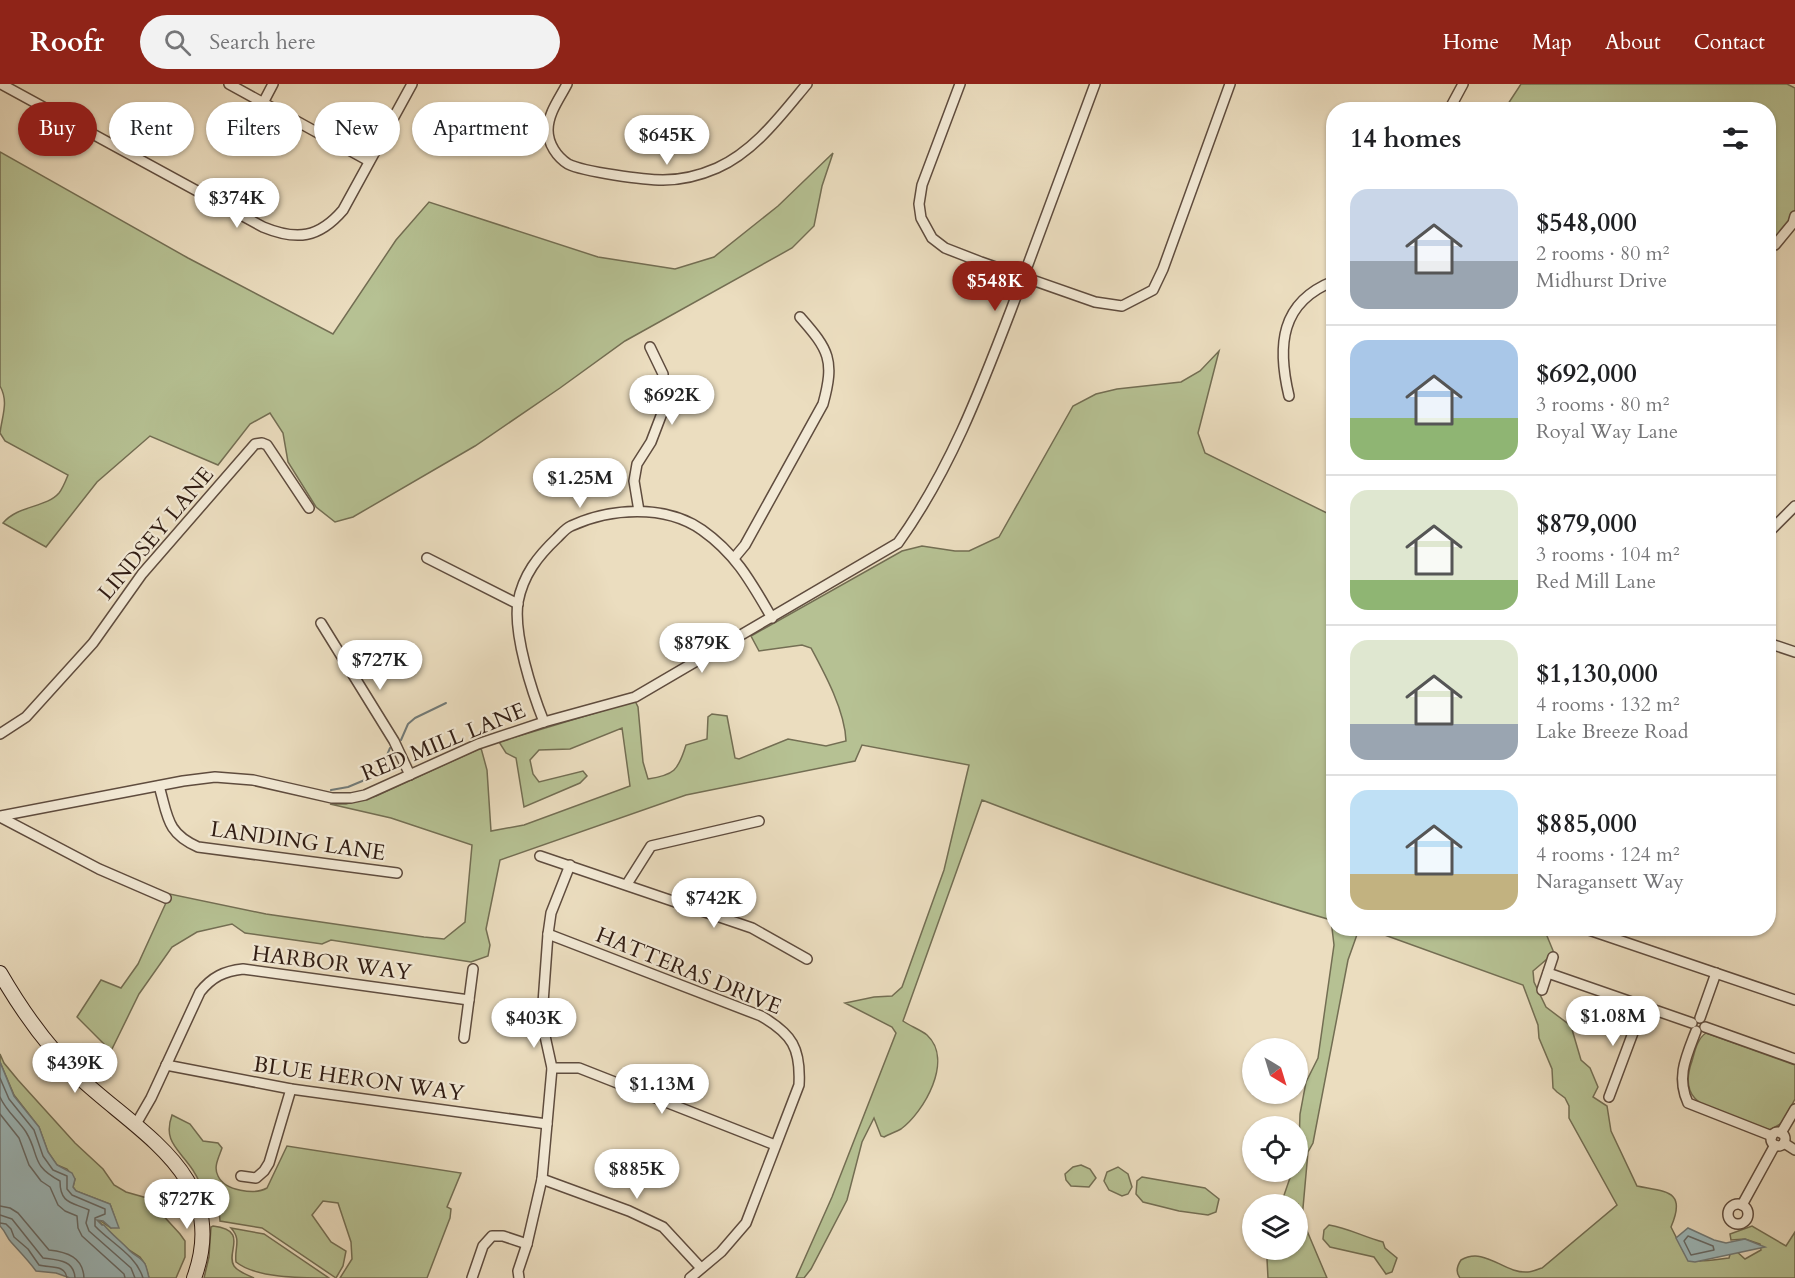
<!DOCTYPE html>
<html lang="en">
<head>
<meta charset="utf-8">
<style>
	:root { --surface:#fff; --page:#f2f2f2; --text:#202124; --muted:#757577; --line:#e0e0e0; --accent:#8f2418 }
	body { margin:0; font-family:Cardo,serif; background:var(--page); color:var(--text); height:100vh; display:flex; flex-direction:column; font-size:22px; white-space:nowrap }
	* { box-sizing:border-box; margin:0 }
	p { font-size:20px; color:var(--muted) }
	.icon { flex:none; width:33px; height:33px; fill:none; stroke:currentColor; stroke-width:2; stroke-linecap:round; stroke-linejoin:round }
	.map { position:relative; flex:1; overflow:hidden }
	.side { position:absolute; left:1326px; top:18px; width:450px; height:834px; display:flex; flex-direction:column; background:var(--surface); border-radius:24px; box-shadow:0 2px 4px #0004 }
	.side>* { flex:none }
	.banner { position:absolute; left:18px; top:18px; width:570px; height:54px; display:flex; gap:12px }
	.needle { width:39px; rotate:142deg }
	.buttons { position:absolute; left:1242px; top:954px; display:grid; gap:12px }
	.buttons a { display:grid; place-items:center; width:66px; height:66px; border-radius:50%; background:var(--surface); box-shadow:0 2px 4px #0004; font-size:30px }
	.price { position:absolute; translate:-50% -51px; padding:0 14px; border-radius:21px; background:#fff; color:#222; font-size:20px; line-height:39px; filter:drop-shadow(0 2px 3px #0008) }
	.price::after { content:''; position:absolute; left:50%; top:36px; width:18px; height:14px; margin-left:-9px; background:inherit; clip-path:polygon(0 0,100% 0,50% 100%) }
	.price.active { background:var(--accent); color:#fff }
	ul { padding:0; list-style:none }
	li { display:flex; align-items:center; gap:18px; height:150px; padding:0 24px }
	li+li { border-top:2px solid var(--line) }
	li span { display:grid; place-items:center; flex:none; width:168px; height:120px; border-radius:18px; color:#555 }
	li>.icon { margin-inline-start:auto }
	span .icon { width:72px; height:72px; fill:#fffc; stroke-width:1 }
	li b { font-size:26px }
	h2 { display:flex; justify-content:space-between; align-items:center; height:72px; padding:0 24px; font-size:26px }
	.pill { padding:0 21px; border-radius:27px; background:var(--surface); box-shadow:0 2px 4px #0004; font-size:21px; line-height:54px }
	.pill.active { background:var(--accent); color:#fff }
	header { display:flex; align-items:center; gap:36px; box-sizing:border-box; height:84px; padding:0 30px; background:var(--accent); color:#fff }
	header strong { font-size:28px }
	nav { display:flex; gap:33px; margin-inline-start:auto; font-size:21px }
	.search { width:420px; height:54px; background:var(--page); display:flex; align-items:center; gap:15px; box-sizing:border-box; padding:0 21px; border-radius:33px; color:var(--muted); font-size:22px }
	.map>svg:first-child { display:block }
</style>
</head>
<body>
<header>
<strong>Roofr</strong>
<div class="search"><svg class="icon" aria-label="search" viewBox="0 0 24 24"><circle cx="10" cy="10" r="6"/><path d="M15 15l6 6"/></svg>Search here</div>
<nav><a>Home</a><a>Map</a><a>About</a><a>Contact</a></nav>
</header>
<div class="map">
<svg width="1795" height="1194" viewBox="0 0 1795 1194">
	<rect width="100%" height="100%" fill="#ebddbf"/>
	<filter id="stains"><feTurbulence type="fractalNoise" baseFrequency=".00333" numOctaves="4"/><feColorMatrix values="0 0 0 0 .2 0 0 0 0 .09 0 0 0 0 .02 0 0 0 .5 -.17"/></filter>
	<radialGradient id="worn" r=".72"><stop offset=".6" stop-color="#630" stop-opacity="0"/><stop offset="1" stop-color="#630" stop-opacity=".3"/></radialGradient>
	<g fill="#b6c193" stroke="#736e53" stroke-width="1.5">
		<path d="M1521,0H1787L1795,4V126L1785,145L1777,154L1769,157L1768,26H1504Z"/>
		<path d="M0,68L188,174L333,250L396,156L429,118L598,173L675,185L714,173L778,122L833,69L822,102L814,142L792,164L625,257L560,304L475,362L353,433L335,438L316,423L288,378L283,349L270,329L250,340L218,381L150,352L97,398L46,463L3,439C18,421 46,424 59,409C63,404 66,396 68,391L5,357L0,349C2,332 9,318 0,302Z"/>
		<path d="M1219,267L1198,349L1205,369L1333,432L1334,844L1359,845L1348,876L1313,1059L1308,1068L1302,1135L1327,1194H1268L1267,1175L1268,1166H1298V1120H1281L1292,1088H1298L1300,1030L1306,998L1318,974L1334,861L1331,836C1213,802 1097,760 982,716L903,937C910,942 921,946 927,951C954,976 924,1028 901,1045C896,1048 889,1050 884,1053L881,1052L874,1034L862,1058L847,1116L811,1185L804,1194H796L832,1113L896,949L892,943L845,919L874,913L892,912L902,903L944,786L969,681L862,661L855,677L686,711L500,776L486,845L490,861L488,872L471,878L331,856L322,860L245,849L232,840L197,848L172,863L139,910L111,967L77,933L101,896L121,904L138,880L170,810L266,830L424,853L444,855L465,838L472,761L391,734L330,720H346L376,712L481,664L487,686L491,747L524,741L630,702L622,644L570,665L539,666L530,676L533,690L539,698L583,687L587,692L580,699L524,723L516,674L506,669L499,658L635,617L638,623L643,678L648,695C674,691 678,687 686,661L707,655L708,633L712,630L727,632L735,674L739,675L788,655L826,662L846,657C845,627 825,590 811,564L802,561L759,567L751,552L902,467L922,462L955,467H969L999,453L1073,322L1096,310L1117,305L1181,298L1200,287Z"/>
		<path d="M1368,845H1556L1547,852L1554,869L1533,887L1534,898L1546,923L1571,942L1581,976L1590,984L1598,1003L1593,1013L1607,1022L1611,1047L1637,1102C1666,1108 1687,1106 1671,1143C1691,1182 1685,1179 1729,1174L1731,1167L1735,1166L1745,1175L1761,1166L1760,1160L1745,1155L1731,1156L1730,1150L1752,1142L1786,1162L1795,1148V1194H1460C1455,1188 1457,1182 1461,1176C1485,1162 1504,1190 1528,1188C1533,1188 1538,1185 1542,1184L1617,1121L1569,1034V1022L1565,1014L1557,1008L1553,1004L1552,985L1539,954L1538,941L1523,901Z"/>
		<path d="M1706,949L1795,981V1015L1782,1039L1770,1046C1757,1041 1743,1037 1730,1032C1700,1022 1679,1013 1692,977C1695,967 1697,955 1706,949Z"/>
		<path d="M0,970L4,979L18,996L75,1059L103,1085L114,1101L126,1108L147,1114L180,1150L185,1157V1173L176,1194H149L145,1180L140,1173L129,1166L92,1131L111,1144L116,1137L110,1120L76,1107L73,1103L75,1095L67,1085L57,1081L48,1068L39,1043L14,1011L0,978Z"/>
		<path d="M172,1031L190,1040L203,1057L218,1059L222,1064C219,1073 213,1083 218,1092C225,1107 255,1111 267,1104L287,1062L461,1089L447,1123L451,1125L450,1134L427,1194H340L352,1175L351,1158L338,1119L323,1117L312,1131L331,1158L346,1167L343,1182L336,1194L262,1144L220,1137L218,1113L206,1112C201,1101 197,1091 190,1082C177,1064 163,1056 172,1031Z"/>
		<path d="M1081,1081L1090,1085L1096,1094L1089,1103L1071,1102L1066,1096L1065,1090L1073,1083Z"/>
		<path d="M1118,1083L1128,1090L1132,1103L1128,1110L1122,1112L1109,1106L1104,1097L1107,1088Z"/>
		<path d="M1142,1093L1205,1104L1219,1115L1216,1128L1208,1131L1179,1127L1143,1118L1136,1110L1137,1097Z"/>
		<path d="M1329,1141C1348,1144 1364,1153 1383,1158L1385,1164L1397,1174L1392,1188L1386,1190L1374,1173L1330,1163L1323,1155L1324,1146Z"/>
		<path d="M213,1142C250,1146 225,1169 234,1182C238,1188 248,1191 254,1194H204L209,1173L211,1143Z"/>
		<path d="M231,1144L264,1150L329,1194C300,1194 256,1194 236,1178C234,1164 242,1156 231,1144Z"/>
	</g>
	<g fill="#9cb9bc" stroke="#717a78" stroke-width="1.5">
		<path d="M0,978L14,1012L39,1043L48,1068L57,1081L72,1089L75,1095L73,1103L76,1107L110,1120L119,1144H111L103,1137L97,1136L102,1141H104C112,1151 121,1157 130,1167C135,1172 141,1173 145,1180C147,1184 148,1190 149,1194H70L56,1189L36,1187C28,1176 20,1168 11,1158C7,1154 6,1148 0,1142Z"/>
		<path d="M1688,1144L1714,1156L1726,1159L1745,1155L1765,1163L1695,1178L1688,1177L1676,1154Z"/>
	</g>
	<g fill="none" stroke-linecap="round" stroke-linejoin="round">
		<g stroke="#666a68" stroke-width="1.5">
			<path d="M0,994L9,1015L34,1046L43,1072L53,1086L67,1092V1105L72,1111L105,1125V1130L95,1134V1142C111,1159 136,1171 143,1194"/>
			<path d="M0,1013C6,1027 18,1036 26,1048C40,1071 30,1081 60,1097C60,1120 72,1118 89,1126L86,1139L89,1147L131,1184L135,1194"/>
			<path d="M0,1030L19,1054L29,1081L41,1097L50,1103L58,1121L65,1127L77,1132L78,1144L82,1152L124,1190L125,1194"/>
			<path d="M0,1122L10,1124L18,1129L49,1166C67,1168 83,1173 84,1194"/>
			<path d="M0,1131L12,1135L43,1174C58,1176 74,1176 75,1194"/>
			<path d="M0,1139L6,1140L11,1145L14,1153L28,1165L39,1181C50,1184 65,1180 67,1194"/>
			<path d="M1688,1152L1713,1162L1714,1166L1691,1171L1684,1157Z"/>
		</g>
		<g stroke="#717a78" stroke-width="2">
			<path d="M401,656L408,640L415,634L446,619"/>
			<path d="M331,706L348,703L379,690L390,664"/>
		</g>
		<defs>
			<g id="street">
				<path d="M1,0L263,143C297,157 319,154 343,126L412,0"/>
				<path d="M229,0L369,77"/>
				<path d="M567,0C560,14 548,29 548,46C548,60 557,73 568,80C584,88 645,96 663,96C681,96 701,91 717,84C755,67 781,31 807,0"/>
				<path d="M960,0L922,101L919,120L921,134L932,154L945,164L981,178L1095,218L1122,222L1153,206L1163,185L1230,0"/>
				<path d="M263,19L273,0"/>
				<path d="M1449,26L1463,0"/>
				<path d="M1768,161H1775L1793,139L1795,132"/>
				<path d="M1289,312C1277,262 1280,218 1334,197"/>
				<path d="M639,427L634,397L637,380L651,358L664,324L663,290L650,263"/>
				<path d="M1768,449L1795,422"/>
				<path d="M735,473L745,461L823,320C835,276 829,266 800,233"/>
				<path d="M427,474L518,520"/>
				<path d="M321,539L394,657L410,691"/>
				<path d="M1768,559L1795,568"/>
				<path d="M544,638C532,608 513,550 518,518C523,491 538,472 557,454C561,450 566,444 571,442C610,424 665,420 702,446C736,470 751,498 772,534"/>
				<path d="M0,650L26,633L93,559L142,490L255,360L262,359L267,361L309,424"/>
				<path d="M159,702C168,732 166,749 198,763L397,789"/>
				<path d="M0,732L183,697L215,693L253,696L332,714H351L365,711L478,660L544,638L635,613L898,459C949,388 980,307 1011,226C1039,151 1067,75 1095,0"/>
				<path d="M0,733L99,785L166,814"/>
				<path d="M540,772L752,844L807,875"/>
				<path d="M627,800L651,762L759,737"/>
				<path d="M1589,846L1795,916"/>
				<path d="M548,850L761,932C792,950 801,964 799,1001L746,1139L721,1168L690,1194"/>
				<path d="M1548,889L1692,939"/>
				<path d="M1542,906L1553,873"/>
				<path d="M1700,934L1716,889"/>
				<path d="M1705,943L1795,975"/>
				<path d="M1696,947C1686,973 1676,993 1688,1019L1772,1052"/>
				<path d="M464,954L473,885"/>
				<path d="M166,981L291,1005L547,1040"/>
				<path d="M552,984H579L775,1061"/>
				<path d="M1609,1013L1643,922"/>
				<path d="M136,1040L151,1014L200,908C212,893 224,887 243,885L469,916"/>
				<circle cx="1778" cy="1055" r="7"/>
				<path d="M1781,1049L1795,1025"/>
				<path d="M1784,1059L1795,1066"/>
				<path d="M241,1092L256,1094L264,1087L269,1079L291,1005"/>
				<path d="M542,1095L629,1127L663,1143L701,1184"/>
				<circle cx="1738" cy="1130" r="10"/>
				<path d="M1742,1121L1775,1061"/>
				<path d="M472,1194L483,1162L492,1152H503L527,1160"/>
				<path d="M519,1194L518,1187L527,1160L542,1095L552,984L545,952L543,919L548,850L551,829L570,781"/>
			</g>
			<path id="secondary" d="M0,889C22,927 48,964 80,994C141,1051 231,1094 194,1194"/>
		</defs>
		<use href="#street" stroke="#5f4c3e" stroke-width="12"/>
		<use href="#secondary" stroke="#301c13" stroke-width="16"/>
		<use href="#street" stroke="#f2e9d5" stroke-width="9"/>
		<use href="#secondary" stroke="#f2e9d5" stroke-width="14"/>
	</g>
	<g text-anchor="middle" stroke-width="4.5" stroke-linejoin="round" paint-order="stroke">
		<g font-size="22" fill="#301c13" stroke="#f2e9d5">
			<text transform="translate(155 449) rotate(-50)" y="8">LINDSEY LANE</text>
			<text transform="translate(443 657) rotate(-22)" y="8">RED MILL LANE</text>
			<text transform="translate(298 756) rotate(8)" y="8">LANDING LANE</text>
			<text transform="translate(332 878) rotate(7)" y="8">HARBOR WAY</text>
			<text transform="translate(689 886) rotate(22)" y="8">HATTERAS DRIVE</text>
			<text transform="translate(359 994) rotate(8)" y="8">BLUE HERON WAY</text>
		</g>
	</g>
	<rect width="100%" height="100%" filter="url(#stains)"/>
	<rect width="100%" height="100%" fill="url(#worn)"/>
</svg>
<div class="buttons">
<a><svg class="needle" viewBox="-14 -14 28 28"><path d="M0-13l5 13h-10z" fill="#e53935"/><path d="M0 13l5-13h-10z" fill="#757577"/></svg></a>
<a><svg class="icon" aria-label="locate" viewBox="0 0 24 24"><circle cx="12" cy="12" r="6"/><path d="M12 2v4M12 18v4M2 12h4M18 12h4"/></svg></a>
<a><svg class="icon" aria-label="layers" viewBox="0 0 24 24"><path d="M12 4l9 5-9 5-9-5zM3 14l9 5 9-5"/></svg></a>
</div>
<b class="price" style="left:667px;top:82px">$645K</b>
<b class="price" style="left:237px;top:145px">$374K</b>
<b class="price active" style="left:995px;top:228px">$548K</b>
<b class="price" style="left:672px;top:342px">$692K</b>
<b class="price" style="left:580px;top:425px">$1.25M</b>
<b class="price" style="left:702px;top:590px">$879K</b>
<b class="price" style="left:380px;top:607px">$727K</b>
<b class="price" style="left:714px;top:845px">$742K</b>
<b class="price" style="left:1613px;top:963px">$1.08M</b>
<b class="price" style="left:534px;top:965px">$403K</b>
<b class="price" style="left:75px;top:1010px">$439K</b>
<b class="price" style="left:662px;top:1031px">$1.13M</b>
<b class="price" style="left:637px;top:1116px">$885K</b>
<b class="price" style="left:187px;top:1146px">$727K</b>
<div class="banner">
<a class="pill active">Buy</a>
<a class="pill">Rent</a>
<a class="pill">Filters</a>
<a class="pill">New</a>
<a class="pill">Apartment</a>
</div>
<section class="side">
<h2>14 homes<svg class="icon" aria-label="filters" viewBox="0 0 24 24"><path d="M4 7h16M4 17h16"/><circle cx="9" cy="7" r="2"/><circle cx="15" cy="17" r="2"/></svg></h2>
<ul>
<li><span style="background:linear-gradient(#c9d6e8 60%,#9aa5b1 0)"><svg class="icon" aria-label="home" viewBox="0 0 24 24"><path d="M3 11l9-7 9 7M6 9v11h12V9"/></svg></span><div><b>$548,000</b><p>2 rooms · 80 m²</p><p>Midhurst Drive</p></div></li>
<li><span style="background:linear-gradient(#a9c7e8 65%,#8fb573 0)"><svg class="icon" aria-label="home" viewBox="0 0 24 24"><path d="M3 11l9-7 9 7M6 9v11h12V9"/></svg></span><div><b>$692,000</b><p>3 rooms · 80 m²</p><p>Royal Way Lane</p></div></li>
<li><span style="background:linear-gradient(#dfe7d0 75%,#8fb573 0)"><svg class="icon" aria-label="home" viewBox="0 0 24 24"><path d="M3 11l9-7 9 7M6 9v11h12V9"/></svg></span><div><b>$879,000</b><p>3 rooms · 104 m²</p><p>Red Mill Lane</p></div></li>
<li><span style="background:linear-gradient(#dfe7d0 70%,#9aa5b1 0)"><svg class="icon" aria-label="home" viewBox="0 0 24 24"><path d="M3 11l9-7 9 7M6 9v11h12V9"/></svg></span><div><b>$1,130,000</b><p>4 rooms · 132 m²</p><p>Lake Breeze Road</p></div></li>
<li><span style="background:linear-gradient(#bfe0f5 70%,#c2b280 0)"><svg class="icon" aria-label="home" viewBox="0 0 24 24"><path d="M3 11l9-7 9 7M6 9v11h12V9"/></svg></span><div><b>$885,000</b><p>4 rooms · 124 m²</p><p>Naragansett Way</p></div></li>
</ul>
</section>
</div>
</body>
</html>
